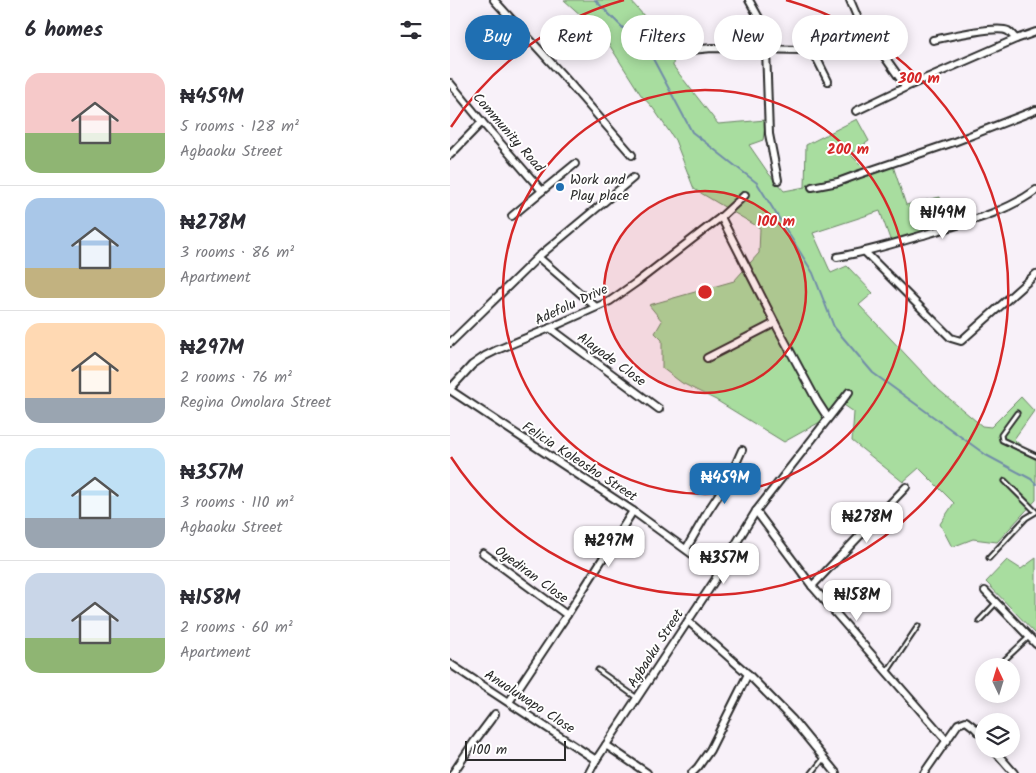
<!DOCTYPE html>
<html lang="en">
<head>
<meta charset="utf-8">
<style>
	:root { --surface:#fff; --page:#f7f7f7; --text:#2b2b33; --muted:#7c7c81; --line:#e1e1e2; --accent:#1f6fb2 }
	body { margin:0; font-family:Kalam,sans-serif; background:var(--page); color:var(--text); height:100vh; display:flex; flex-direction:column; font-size:19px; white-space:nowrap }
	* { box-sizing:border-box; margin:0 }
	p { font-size:16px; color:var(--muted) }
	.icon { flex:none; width:28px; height:28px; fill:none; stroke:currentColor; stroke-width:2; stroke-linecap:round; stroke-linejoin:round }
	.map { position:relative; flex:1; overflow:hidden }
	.panel { display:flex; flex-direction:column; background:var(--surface); width:450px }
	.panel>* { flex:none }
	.top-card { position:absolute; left:15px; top:15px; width:475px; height:45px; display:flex; gap:10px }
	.needle { width:32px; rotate:356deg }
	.controls { position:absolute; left:525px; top:658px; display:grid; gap:10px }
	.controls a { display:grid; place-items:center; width:45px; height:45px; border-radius:50%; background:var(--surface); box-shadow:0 2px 12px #0003; font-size:25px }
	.scale { position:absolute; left:15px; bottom:12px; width:101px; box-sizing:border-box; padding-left:5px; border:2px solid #2b2b2b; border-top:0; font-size:14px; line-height:18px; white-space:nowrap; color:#2b2b2b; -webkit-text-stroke:4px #fff; paint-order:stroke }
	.price { position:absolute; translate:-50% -42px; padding:0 11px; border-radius:10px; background:#fff; color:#222; font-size:16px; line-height:32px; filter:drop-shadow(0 1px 2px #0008) }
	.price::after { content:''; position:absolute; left:50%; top:30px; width:15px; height:11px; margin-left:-8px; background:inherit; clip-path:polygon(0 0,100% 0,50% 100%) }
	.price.on { background:var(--accent); color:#fff }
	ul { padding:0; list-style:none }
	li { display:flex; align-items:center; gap:15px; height:125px; padding:0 25px }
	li+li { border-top:1px solid var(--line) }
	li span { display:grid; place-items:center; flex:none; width:140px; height:100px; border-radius:15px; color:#555 }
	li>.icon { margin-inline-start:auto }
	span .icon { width:60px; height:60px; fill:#fffc; stroke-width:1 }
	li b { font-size:21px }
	h2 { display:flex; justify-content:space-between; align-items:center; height:60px; padding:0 25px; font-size:21px }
	.pill { padding:0 18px; border-radius:22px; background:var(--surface); box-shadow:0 2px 12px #0003; font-size:18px; line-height:45px }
	.pill.on { background:var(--accent); color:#fff }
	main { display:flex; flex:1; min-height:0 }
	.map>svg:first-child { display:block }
</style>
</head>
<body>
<main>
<section class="panel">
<h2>6 homes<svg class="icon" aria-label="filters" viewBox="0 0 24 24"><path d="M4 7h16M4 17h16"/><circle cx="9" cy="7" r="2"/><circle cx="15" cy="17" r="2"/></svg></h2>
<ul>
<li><span style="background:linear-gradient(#f6c9c9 60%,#8fb573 0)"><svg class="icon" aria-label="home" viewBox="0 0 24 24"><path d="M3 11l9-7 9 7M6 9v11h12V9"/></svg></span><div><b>₦459M</b><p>5 rooms · 128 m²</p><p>Agbaoku Street</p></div></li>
<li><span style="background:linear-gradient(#a9c7e8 70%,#c2b280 0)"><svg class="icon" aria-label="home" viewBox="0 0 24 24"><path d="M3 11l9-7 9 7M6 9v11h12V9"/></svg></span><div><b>₦278M</b><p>3 rooms · 86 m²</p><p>Apartment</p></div></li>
<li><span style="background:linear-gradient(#ffd9b3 75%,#9aa5b1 0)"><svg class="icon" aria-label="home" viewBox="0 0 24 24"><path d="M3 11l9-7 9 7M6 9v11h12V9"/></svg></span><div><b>₦297M</b><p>2 rooms · 76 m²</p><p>Regina Omolara Street</p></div></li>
<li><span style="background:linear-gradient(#bfe0f5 70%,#9aa5b1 0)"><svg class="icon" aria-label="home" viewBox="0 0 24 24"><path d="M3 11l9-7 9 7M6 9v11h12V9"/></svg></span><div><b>₦357M</b><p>3 rooms · 110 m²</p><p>Agbaoku Street</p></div></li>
<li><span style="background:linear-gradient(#c9d6e8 65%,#8fb573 0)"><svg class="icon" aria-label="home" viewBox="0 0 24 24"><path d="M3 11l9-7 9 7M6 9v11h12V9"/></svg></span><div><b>₦158M</b><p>2 rooms · 60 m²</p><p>Apartment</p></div></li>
</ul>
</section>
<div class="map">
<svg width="586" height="773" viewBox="0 0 586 773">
	<rect width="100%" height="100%" fill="#f8f1f9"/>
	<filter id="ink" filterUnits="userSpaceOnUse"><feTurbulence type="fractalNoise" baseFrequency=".02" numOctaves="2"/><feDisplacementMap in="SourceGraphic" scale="10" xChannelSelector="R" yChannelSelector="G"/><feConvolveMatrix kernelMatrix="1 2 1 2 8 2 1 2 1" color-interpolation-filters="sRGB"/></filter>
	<g filter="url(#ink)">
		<g fill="#a8dd9f" stroke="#6a8465">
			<path d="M114,0H180L224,50L223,66L268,124L316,120L313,140L299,145L319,174L334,191L355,187L356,145L407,119L419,141L400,154L417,171L442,163L456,205L490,197L496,227L442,245L430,211L363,233L381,273L397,266L423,293L409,305L489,390L532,426L541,427L571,397L584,411L564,439L586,460V500L547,542L523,539L502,547L490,524L504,503L469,468L453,482L402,441L404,412L388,401L370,422L334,442L266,400L232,383L212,368V340L205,333L212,321L199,305L284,281L309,253L310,228L244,189L225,140L203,108L191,95L153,35Z"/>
			<path d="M586,558V634L536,582L557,560L571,569Z"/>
		</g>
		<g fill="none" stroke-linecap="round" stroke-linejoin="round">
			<path stroke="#718da8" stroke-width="2" d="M145,0L202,57L242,132L307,183L363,273L384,327L423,373L536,455L581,479L586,484"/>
			<defs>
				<g id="lane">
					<path d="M567,413L551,435L552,440L586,456"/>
					<path d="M555,481L585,511"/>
					<path d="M539,558L576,518L586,512"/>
					<path d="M529,621L546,603"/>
					<path d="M548,666L579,637"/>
					<path d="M148,670L187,698"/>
					<path d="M437,672L468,626"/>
					<path d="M362,773L374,758"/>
				</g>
				<g id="street">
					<path d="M44,0L115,78L182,155"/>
					<path d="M299,0L309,18L313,30L316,49L319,134L328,180"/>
					<path d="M400,0L408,19L456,87"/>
					<path d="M483,40C497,37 547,25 558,31C561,33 564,37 566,39"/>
					<path d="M362,49L378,81"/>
					<path d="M231,51L262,48L353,50L362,49L408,19"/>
					<path d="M0,83L32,122L92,191L62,216"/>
					<path d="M406,111L456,87L566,39L586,32"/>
					<path d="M0,155L32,122"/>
					<path d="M362,187L388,182L407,175L504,142L586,110"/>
					<path d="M92,191L125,164"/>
					<path d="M271,217L325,323L367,401L378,418"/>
					<path d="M415,252L501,338L511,341L586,274"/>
					<path d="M88,257L146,307"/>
					<path d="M387,257C418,252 449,242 480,233C516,222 555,213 586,190"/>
					<path d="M100,328L209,409"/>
					<path d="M0,343L88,257L183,178"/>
					<path d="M257,358L325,323"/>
					<path d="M0,389L22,365L35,356L47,350L100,328L160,301L187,282L271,217L295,195"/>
					<path d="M0,390L183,511L268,573"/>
					<path d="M306,511L362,586L497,741"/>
					<path d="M236,549L258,511L279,479L292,450"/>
					<path d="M33,553L117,615"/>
					<path d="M362,586L456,487"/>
					<path d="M535,591L586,644"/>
					<path d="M238,621L298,674L342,719L386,773"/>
					<path d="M0,664L146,760"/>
					<path d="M59,702L117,615L183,511"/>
					<path d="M156,745L197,773"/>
					<path d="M543,749L564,773"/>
					<path d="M3,773L24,742L45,714"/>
					<path d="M139,773L146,760L265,580L268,573L306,511L399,392"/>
					<path d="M242,773L248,767L260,750L298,674"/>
					<path d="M474,773L508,724L516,721L525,728L534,738"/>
				</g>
			</defs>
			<use href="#lane" stroke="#2b2b2b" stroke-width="7"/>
			<use href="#street" stroke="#2b2b2b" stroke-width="10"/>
			<use href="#lane" stroke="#fff" stroke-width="3"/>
			<use href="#street" stroke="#fff" stroke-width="6"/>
		</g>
	</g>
	<circle cx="255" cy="292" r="101" fill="#d62828" fill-opacity=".12"/>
	<g fill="none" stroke="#d62828" stroke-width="2.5">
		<circle cx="255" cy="292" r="101"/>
		<circle cx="255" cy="292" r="202"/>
		<path d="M1 127A303 303 0 0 1 174 0M336 0A303 303 0 1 1 1 457"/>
	</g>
	<circle fill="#1f6fb2" stroke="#fff" stroke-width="2" cx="110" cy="187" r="5"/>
	<g text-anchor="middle" stroke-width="4" stroke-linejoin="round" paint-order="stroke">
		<g font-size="14" fill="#2b2b2b" stroke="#fff">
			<text transform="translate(59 132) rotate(49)" y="5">Community Road</text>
			<text transform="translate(121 304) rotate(-25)" y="5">Adefolu Drive</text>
			<text transform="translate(162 359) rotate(36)" y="5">Alayode Close</text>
			<text transform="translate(130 461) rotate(33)" y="5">Felicia Koleosho Street</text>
			<text transform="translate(82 574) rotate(36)" y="5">Oyediran Close</text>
			<text transform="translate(205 648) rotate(-57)" y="5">Agbaoku Street</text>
			<text transform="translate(80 701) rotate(33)" y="5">Anuoluwapo Close</text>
		</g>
		<g font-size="14" fill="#2b2b2b" stroke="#fff" text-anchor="start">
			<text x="120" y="184">Work and<tspan x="120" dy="16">Play place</tspan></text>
		</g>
	</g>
	<circle cx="255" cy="292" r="8" fill="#d62828" stroke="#fff" stroke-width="2.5"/>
	<g font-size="15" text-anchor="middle" font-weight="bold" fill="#d62828" stroke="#fff" stroke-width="4" stroke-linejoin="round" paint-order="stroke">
		<text x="469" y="83">300 m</text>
		<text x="398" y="154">200 m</text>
		<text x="326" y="226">100 m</text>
	</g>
</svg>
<div class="controls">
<a><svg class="needle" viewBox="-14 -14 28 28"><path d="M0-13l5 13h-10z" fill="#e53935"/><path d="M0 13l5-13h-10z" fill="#7c7c81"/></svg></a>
<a><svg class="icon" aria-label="layers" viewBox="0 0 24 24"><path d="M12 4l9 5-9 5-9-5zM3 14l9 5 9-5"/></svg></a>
</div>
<div class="scale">100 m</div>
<b class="price" style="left:493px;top:240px">₦149M</b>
<b class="price on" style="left:275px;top:505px">₦459M</b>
<b class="price" style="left:417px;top:544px">₦278M</b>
<b class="price" style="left:159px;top:568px">₦297M</b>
<b class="price" style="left:274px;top:585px">₦357M</b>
<b class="price" style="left:407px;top:622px">₦158M</b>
<div class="top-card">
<a class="pill on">Buy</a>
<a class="pill">Rent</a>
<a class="pill">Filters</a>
<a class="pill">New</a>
<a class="pill">Apartment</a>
</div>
</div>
</main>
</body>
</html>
